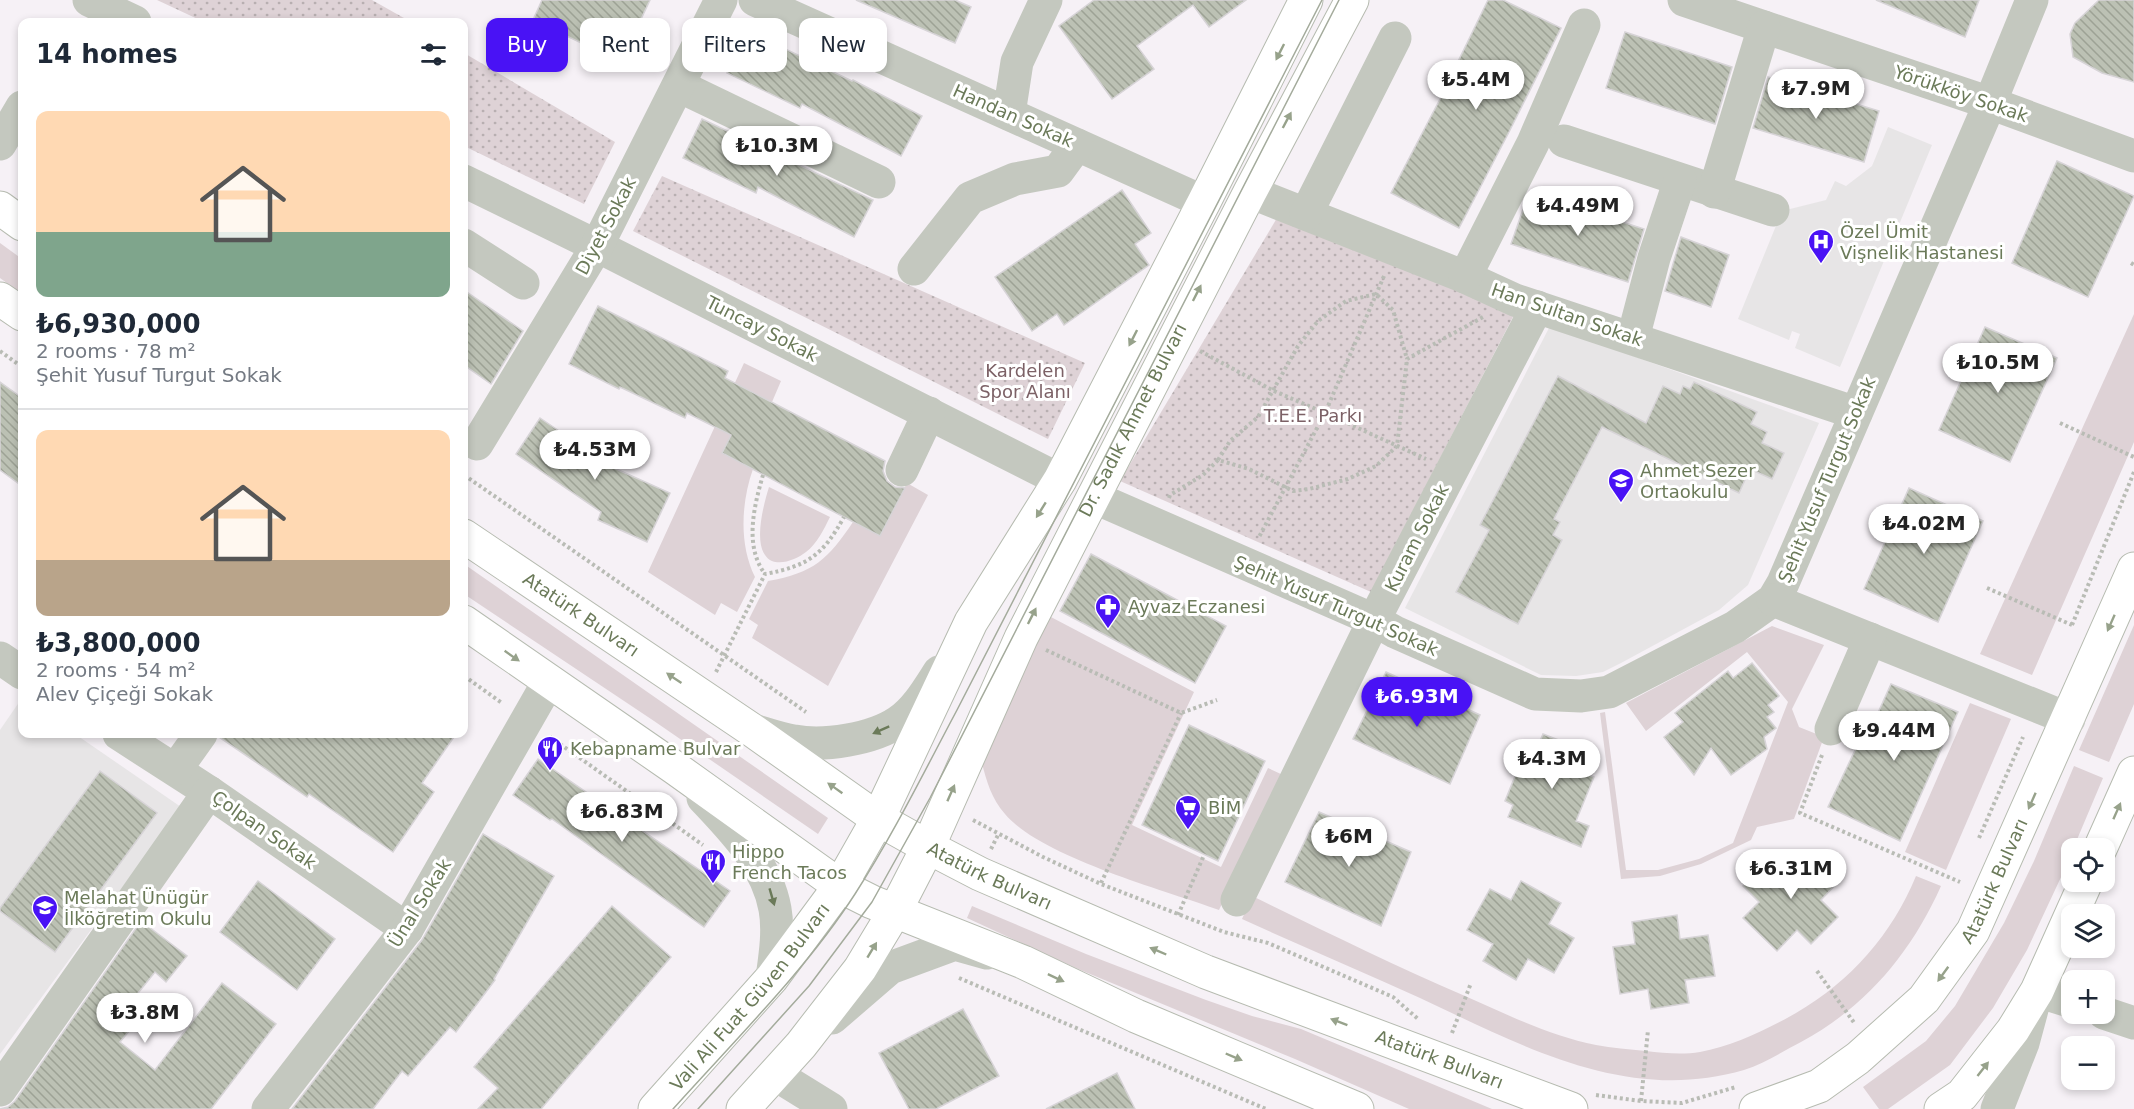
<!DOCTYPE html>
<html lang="en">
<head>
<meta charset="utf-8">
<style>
	:root { --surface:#fff; --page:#f6f6f7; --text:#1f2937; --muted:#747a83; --line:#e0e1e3; --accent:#4912f5 }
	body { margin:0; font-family:"DejaVu Sans",sans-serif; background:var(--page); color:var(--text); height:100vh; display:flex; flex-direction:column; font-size:22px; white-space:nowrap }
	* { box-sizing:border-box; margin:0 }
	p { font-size:20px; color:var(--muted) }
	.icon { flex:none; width:33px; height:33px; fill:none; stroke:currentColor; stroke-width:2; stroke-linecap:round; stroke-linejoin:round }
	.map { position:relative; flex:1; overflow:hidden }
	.details { position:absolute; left:18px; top:18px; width:450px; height:720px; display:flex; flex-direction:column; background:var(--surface); border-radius:12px; box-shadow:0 3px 9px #0003 }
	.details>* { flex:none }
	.top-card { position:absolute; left:486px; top:18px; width:570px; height:54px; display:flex; gap:12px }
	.tools { position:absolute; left:2061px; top:838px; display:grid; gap:12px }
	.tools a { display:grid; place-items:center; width:54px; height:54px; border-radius:12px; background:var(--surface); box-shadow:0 3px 9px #0003; font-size:30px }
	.price { position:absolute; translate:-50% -51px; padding:0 14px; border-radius:21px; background:#fff; color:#222; font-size:20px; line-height:39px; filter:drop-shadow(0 2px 3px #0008) }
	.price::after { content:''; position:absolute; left:50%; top:36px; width:18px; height:14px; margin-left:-9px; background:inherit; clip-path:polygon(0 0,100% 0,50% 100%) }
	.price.selected { background:var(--accent); color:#fff }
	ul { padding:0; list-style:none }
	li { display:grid; align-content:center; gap:12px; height:318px; padding:0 18px }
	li+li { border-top:2px solid var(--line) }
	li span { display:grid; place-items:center; height:186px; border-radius:12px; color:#555 }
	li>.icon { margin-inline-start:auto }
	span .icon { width:108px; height:108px; fill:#fffc; stroke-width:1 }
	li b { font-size:26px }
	h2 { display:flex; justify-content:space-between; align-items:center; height:72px; padding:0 18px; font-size:26px }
	.chip { padding:0 21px; border-radius:12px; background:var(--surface); box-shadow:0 3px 9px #0003; font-size:21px; line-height:54px }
	.chip.selected { background:var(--accent); color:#fff }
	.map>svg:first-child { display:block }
</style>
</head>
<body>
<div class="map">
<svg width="2134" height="1109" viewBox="0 0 2134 1109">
	<defs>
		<pattern id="park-dots" width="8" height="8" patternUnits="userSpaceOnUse" patternTransform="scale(1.5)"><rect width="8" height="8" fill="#ded2d6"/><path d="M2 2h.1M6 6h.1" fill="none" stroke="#b8afb1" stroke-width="1.8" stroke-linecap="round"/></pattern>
		<pattern id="building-back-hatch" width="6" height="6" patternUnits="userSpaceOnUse" patternTransform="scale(1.5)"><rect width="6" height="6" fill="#bcc1b4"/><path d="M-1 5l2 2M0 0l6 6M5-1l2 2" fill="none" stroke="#9da295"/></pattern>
	</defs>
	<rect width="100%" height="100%" fill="#f6f1f6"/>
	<g fill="#e7e5e6">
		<path d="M1888,127L1932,145L1840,367L1795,348L1800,334L1792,331L1789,340L1738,319L1782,211L1826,200L1835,181L1846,186L1872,166Z"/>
		<path d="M1550,326L1819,423L1748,585L1719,610L1621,663L1603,672L1576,676L1541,675L1405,608Z"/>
		<path d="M22,698V734H75L181,807L0,1054V730Z"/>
	</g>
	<g fill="#ded2d6">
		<path d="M0,243L22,259V294L0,278Z"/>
		<path d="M2134,314V442L2032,675L1980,654Z"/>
		<path d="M744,363L781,381L772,402L753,393L722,453L753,469C741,503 739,545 755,577L737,612L721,603L715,615L648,572Z"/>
		<path d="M907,483L928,495L828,686L752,638L758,625L749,619L768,581C814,573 828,559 853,522L880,536Z"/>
		<path d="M769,487L830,517C824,529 817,544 806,552C796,560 774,569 765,555C754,540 764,503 769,487Z"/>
		<path d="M464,564L828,818L818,834L654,721L464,594Z"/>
		<path d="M1049,616L1194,692L1132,825L1221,867L1268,768L1283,775L1219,910C1164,890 1041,857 1005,814C991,798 986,780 981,759Z"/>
		<path d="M2134,625V704L2109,762L2079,750Z"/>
		<path d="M1772,626L1824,645L1792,709L1799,727L1824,737L1794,819L1757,827L1751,840L1701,864L1660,876L1621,879L1600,713L1605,712L1626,870H1658L1699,859L1733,843L1788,702L1747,652L1646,731L1626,703Z"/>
		<path d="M1970,703L2011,719L1946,870L1905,852Z"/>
		<path d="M2074,766L2103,778L2073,849H2072L2062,875L2027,950L1993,1008L1950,1065L1888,1109H1879L1863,1087L1926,1041L1955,1006L2004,923L2034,861Z"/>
		<path d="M1916,876L1941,886C1911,953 1866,1007 1801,1042C1783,1051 1764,1064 1744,1070C1627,1104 1523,1046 1420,998C1361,971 1301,946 1242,919L1252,896C1322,930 1393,965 1465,996C1508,1015 1550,1036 1596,1045C1612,1048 1629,1049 1646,1051C1663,1053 1682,1055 1700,1052C1733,1046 1768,1029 1796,1013C1851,981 1892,934 1916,876Z"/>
		<path d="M972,906L1086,954L1206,1000L1252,1016L1301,1029L1492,1109H1409L1295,1059L1078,969L967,918Z"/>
	</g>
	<g fill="url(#park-dots)">
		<path d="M157,0H372L411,22H204Z"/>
		<path d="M464,53L615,142L584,204L464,146Z"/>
		<path d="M662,176L1085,363L1048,439L633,231Z"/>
		<path d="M1277,218L1515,313L1371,592L1120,481Z"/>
	</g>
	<g fill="url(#building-back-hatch)" stroke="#d7d4d7" stroke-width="1.5">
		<path d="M542,0H650L621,62L533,20Z"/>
		<path d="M856,0H955L971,7L955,43Z"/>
		<path d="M1094,0H1246L1209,27L1193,5L1137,46L1154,69L1112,99L1059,26Z"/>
		<path d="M1488,0H1503L1561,28L1509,132L1459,228L1391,193L1451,78H1450Z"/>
		<path d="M1876,0H1979L1965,37Z"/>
		<path d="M2099,0H2134V82L2102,73L2073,57L2070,34L2075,23Z"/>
		<path d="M748,31L852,81L853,80L922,116L901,156L802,104L800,108L727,73Z"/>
		<path d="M1625,32L1732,67L1715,124L1606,88Z"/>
		<path d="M1768,77L1879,111L1864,162L1753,128Z"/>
		<path d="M702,119L873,200L854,237L758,187L756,193L683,158Z"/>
		<path d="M2057,161L2134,196L2088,297L2012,263Z"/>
		<path d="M1122,190L1151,233L1135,244L1149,265L1064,325L1057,314L1032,331L995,277Z"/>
		<path d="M1529,192L1644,229L1628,282L1511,244Z"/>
		<path d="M1681,237L1729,255L1711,307L1665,291Z"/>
		<path d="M464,290L523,331L491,384L464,365Z"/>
		<path d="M598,306L728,371L725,378L885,461L883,471L887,481L895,487L905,488L880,536L722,453L731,435L687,413L685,418L620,387L619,389L569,364Z"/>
		<path d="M1985,327L2057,358L2010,462L1939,430Z"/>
		<path d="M1558,376L1646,423L1663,386L1680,394L1683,386L1690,389L1694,382L1757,412L1751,424L1767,432L1762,443L1784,453L1772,479L1750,469L1739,493L1602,427L1554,519L1560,522L1553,535L1562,540L1518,624L1456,592L1489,530L1480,525Z"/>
		<path d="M0,382L22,398V486L0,470Z"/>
		<path d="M540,418L614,468L670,493L647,542L598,520L601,512L516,454Z"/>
		<path d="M1909,488L1983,521L1938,622L1864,589Z"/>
		<path d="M1091,554L1226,626L1195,683L1060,611Z"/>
		<path d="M1752,663L1779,696L1768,705L1774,712L1767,717L1776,728L1764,737L1767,749L1731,775L1711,748L1694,775L1664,737L1683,722L1675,713L1728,671L1733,678Z"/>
		<path d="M1386,672L1480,715L1450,784L1353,739Z"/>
		<path d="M1891,684L1958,712L1900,841L1828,807L1858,744L1863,746Z"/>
		<path d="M1189,725L1265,761L1218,861L1142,825Z"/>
		<path d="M219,734H456L422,783L434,792L393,852L309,794L307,797L219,737Z"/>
		<path d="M1543,734L1592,753L1584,773L1594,777L1576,821L1589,826L1581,847L1508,817L1513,805L1505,801L1526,749L1535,753Z"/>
		<path d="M538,759L730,891L704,927L552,819L550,820L513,795Z"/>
		<path d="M100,771L157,813L55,952L0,911V908Z"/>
		<path d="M1319,812L1411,852L1381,926L1285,882Z"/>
		<path d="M483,834L554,876L494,979L495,980L456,1032L450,1027L408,1076L402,1071L373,1109H292L422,940Z"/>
		<path d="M1812,850L1841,879L1821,900L1838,917L1811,944L1797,930L1777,951L1743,918L1759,902L1743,886L1774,854L1792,871Z"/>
		<path d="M258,881L335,939L297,990L220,932Z"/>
		<path d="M1521,881L1561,903L1549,924L1574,938L1554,973L1528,959L1516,980L1483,961L1493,944L1467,930L1490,889L1511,900Z"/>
		<path d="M612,906L671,957L541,1109H478L498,1088L474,1067Z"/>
		<path d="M1677,915L1680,939L1708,935L1715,976L1685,980L1689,1003L1651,1009L1648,989L1620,994L1613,947L1635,944L1632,922Z"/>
		<path d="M141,921L187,956L166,982L155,972L122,1013L135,1024L120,1042L155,1070L222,983L276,1024L211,1109H0L8,1107L15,1101Z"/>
		<path d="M963,1009L999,1076L936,1109H909L879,1053Z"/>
		<path d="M1117,1073L1135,1109H1046Z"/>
	</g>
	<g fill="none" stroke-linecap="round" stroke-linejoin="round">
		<defs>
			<g id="major">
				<path d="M0,208L22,224"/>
				<path d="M0,299L22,314"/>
				<path id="s1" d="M464,536L752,730L878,819L928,847L980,874L1206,972L1571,1109"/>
				<path d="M464,622L675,768L840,886L872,902L1023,962L1136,1016L1357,1109"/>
				<path d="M2100,849L2134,773"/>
				<path id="s2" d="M655,1109L772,978L840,886L878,819L971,622L1060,480L1204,202L1306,0"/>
				<path id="s3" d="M743,1109L801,1045L860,969L895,911L928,847L1021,638L1250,192L1352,0"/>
				<path id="s4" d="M1756,1109L1819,1086L1858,1058L1924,999L1973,931L2134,569"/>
				<path d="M1941,1109L1962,1095L2013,1030L2037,991L2086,882"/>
			</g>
		</defs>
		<use href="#major" stroke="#b6bbb0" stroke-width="35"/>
		<g stroke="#b9bcb5" stroke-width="4" stroke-dasharray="3 3" stroke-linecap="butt">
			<path d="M2131,263L2134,265"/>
			<path d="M1384,276L1325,413L1426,459"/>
			<path d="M0,351L22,367"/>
			<path d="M1200,351L1274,391L1325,413L1259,537"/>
			<path d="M2060,423L2134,457"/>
			<path d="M1218,460L1230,441L1258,417L1298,346L1318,321L1346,301L1376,294L1393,310L1407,359"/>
			<path d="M464,475L806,712"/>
			<path d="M763,475C754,506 744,546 765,574"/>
			<path d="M1169,498L1170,495L1203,475L1218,460L1249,469L1293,491L1309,489L1348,479L1376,466L1397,446L1407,359L1483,317"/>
			<path d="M1987,588L2072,625"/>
			<path d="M2072,625L2134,472"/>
			<path d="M1046,650L1181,713L1217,700"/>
			<path d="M716,672L765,574C808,566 823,555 844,517"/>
			<path d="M464,676L502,703"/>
			<path d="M550,737L703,845"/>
			<path d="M1822,755L1800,813L1960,882"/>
			<path d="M973,820L1043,857L1101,884L1224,932L1268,943L1393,997L1418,1019"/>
			<path d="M1979,838L2023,737"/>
			<path d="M991,849L999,833"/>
			<path d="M1101,883L1181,713"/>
			<path d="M1178,915L1204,855"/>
			<path d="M1817,971L1855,1024"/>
			<path d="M959,978L1266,1109"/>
			<path d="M1452,1033L1471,983"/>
			<path d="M1596,1095L1641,1101L1682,1103L1736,1087"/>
			<path d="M1641,1101L1648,1030"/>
		</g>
		<g stroke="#c4c8bf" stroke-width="33">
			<path d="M89,0L135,22"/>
			<path d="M755,0L1204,202"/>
			<path d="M1684,0L1990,103L2134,156"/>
			<path d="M679,86L879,182"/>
			<path d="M1009,114L1017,62L1046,0"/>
			<path d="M1564,141L1773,210"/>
			<path d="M0,144L22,107"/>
			<path d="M464,181L597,246L1060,480"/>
			<path d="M1250,192L1465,277L1515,300L1856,413"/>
			<path d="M1714,192L1764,27"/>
			<path d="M1306,214L1395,38"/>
			<path d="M464,245L523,283"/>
			<path d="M914,269L970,198L1015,179L1058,171L1077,145"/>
			<path d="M1465,277L1533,143L1584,25"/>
			<path d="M1633,338L1654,258L1680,180"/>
			<path d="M477,444L597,246L721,0"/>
			<path d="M902,470L929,413"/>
			<path d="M1093,497L1374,620L1395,632L1535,694L1581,696L1609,692L1735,627L1773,600L1783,583L1990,103L2032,0"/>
			<path d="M1773,600L2069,719"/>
			<path d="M0,658L22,673"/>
			<path d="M1831,729L1870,639"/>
			<path d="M753,730C767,734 780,739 794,741C823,747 873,739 898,722C916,710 928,689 939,672"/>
			<path d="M119,734L209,792L407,929"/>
			<path d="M176,769L201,734"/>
			<path d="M703,798C733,830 767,864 775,909C779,931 775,956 772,978"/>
			<path d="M1237,900L1374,620L1537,307"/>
			<path d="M2104,1013L2134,1023"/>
			<path d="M832,1018L890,968L955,944L987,953"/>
			<path d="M776,1075L831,1109"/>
			<path d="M0,1090L209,792"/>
			<path d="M268,1109L407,929L549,681"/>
			<path d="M1997,1109L2023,1043L2037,991L2072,1002"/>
		</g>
		<use href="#major" stroke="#fff" stroke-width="33"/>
		<g stroke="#a4ab9c" stroke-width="1.5">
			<path d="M673,1109C734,1041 806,970 855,894C893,835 924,772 957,710L1322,0"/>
			<path d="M698,1109L809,986L872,902L930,798L1339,0"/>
		</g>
	</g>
	<defs><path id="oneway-solid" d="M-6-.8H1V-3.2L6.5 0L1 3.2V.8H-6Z" transform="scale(1.5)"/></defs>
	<g fill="#97a28b">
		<use href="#oneway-solid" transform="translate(1280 52) rotate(117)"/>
		<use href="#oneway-solid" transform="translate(1287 120) rotate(-62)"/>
		<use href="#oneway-solid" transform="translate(1197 293) rotate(-63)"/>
		<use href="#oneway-solid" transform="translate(1133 338) rotate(117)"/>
		<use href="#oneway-solid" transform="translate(1041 510) rotate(122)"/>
		<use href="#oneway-solid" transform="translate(1032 616) rotate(-63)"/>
		<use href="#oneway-solid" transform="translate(2111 623) rotate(114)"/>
		<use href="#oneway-solid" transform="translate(512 656) rotate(35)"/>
		<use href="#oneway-solid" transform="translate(674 678) rotate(-146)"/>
		<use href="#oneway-solid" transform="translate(835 788) rotate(-145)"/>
		<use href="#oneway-solid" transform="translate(951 793) rotate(-66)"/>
		<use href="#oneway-solid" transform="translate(2032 801) rotate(114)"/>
		<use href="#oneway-solid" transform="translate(2117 811) rotate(-66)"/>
		<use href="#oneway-solid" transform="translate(872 950) rotate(-59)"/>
		<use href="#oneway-solid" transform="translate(1158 951) rotate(-157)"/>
		<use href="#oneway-solid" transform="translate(1943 974) rotate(126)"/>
		<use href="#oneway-solid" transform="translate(1056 978) rotate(25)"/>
		<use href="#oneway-solid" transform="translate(1339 1022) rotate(-159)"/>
		<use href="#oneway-solid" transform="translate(1234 1057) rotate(23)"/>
		<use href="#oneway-solid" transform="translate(1983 1069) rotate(-52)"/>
	</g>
	<g fill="#6b7a59">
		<use href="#oneway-solid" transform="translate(881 730) rotate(156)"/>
		<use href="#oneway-solid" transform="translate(772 897) rotate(74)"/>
	</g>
	<defs>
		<symbol id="hospital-pin" viewBox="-11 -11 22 30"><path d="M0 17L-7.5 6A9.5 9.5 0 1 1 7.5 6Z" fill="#4912f5" stroke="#fff"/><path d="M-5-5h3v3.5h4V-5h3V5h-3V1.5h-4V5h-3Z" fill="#fff"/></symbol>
		<symbol id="school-pin" viewBox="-11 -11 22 30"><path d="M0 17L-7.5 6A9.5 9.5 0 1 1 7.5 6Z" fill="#4912f5" stroke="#fff"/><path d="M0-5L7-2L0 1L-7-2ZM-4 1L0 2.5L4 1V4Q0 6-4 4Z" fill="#fff"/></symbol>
		<symbol id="pharmacy-pin" viewBox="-11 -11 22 30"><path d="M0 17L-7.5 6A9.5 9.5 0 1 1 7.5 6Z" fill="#4912f5" stroke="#fff"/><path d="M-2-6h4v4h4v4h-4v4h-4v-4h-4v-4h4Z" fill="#fff"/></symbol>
		<symbol id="restaurant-pin" viewBox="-11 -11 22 30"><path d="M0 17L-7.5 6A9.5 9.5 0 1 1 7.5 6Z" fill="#4912f5" stroke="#fff"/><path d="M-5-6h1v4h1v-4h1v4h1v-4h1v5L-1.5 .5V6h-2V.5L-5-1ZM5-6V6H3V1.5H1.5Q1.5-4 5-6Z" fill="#fff"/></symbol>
		<symbol id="supermarket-pin" viewBox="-11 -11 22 30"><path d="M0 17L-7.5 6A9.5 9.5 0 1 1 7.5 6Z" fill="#4912f5" stroke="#fff"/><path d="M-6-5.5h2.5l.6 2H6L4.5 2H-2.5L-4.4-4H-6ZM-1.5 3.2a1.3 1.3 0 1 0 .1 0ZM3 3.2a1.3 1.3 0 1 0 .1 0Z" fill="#fff"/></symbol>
	</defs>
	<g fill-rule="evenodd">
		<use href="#hospital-pin" x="1806" y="227" width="30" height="40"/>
		<use href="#school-pin" x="1606" y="466" width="30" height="40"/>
		<use href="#pharmacy-pin" x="1093" y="592" width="30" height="40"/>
		<use href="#restaurant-pin" x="535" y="734" width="30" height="40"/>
		<use href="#supermarket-pin" x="1173" y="793" width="30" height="40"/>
		<use href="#restaurant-pin" x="698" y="847" width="30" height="40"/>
		<use href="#school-pin" x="30" y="893" width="30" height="40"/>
	</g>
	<g text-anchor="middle" stroke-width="6" stroke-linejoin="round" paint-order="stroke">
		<g font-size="18" fill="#6b7a59" stroke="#fff">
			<text transform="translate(1961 94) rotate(19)" y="6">Yörükköy Sokak</text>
			<text transform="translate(1013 116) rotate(24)" y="6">Handan Sokak</text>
			<text transform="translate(606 226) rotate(-62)" y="6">Diyet Sokak</text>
			<text transform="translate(1567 315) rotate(19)" y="6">Han Sultan Sokak</text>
			<text transform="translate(762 329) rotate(27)" y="6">Tuncay Sokak</text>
			<text dy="6" stroke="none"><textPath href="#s3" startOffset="796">Dr. Sadık Ahmet Bulvarı</textPath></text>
			<text transform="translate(1827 480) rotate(-67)" y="6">Şehit Yusuf Turgut Sokak</text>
			<text transform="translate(1417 538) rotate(-63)" y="6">Kuram Sokak</text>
			<text transform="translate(1336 606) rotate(24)" y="6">Şehit Yusuf Turgut Sokak</text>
			<text dy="6" stroke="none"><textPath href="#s1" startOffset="141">Atatürk Bulvarı</textPath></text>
			<text transform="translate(264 830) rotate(35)" y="6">Çolpan Sokak</text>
			<text dy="6" stroke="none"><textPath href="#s1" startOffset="627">Atatürk Bulvarı</textPath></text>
			<text dy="6" stroke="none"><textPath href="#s4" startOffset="342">Atatürk Bulvarı</textPath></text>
			<text transform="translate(420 903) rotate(-58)" y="6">Ünal Sokak</text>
			<text dy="6" stroke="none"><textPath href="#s2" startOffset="147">Vali Ali Fuat Güven Bulvarı</textPath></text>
			<text dy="6" stroke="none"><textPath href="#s1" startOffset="1113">Atatürk Bulvarı</textPath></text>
		</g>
		<g font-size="18" fill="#6b7a59" stroke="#fff" text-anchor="start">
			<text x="1840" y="238">Özel Ümit<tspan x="1840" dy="21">Vişnelik Hastanesi</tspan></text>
			<text x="1640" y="477">Ahmet Sezer<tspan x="1640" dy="21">Ortaokulu</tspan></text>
			<text x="1128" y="613">Ayvaz Eczanesi</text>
			<text x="570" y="755">Kebapname Bulvar</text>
			<text x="1208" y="814">BİM</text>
			<text x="732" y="858">Hippo<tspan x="732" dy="21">French Tacos</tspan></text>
			<text x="64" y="904">Melahat Ünügür<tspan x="64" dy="21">İlköğretim Okulu</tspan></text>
		</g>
		<g font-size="18" fill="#7c6166" stroke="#fff">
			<text x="1025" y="377">Kardelen<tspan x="1025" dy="21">Spor Alanı</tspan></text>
			<text x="1313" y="422">T.E.E. Parkı</text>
		</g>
	</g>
</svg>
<div class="tools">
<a><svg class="icon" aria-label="locate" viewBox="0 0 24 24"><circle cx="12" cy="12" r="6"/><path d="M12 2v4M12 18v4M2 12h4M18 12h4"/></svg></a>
<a><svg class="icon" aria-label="layers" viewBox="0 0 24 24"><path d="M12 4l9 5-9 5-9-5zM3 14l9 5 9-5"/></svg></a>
<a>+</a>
<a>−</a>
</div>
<b class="price" style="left:1476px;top:111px">₺5.4M</b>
<b class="price" style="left:1816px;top:120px">₺7.9M</b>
<b class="price" style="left:777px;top:177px">₺10.3M</b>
<b class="price" style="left:1578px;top:237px">₺4.49M</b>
<b class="price" style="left:1998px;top:394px">₺10.5M</b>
<b class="price" style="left:595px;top:481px">₺4.53M</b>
<b class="price" style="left:1924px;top:555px">₺4.02M</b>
<b class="price selected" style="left:1417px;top:728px">₺6.93M</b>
<b class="price" style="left:1894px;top:762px">₺9.44M</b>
<b class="price" style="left:1552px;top:790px">₺4.3M</b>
<b class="price" style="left:622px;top:843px">₺6.83M</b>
<b class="price" style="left:1349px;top:868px">₺6M</b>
<b class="price" style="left:1791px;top:900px">₺6.31M</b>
<b class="price" style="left:145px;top:1044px">₺3.8M</b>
<div class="top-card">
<a class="chip selected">Buy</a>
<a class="chip">Rent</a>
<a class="chip">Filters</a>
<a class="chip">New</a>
</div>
<section class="details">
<h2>14 homes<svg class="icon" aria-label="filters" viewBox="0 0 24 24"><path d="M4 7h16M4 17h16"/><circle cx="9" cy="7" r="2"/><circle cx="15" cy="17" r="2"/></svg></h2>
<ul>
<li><span style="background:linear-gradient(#ffd9b3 65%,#7fa58c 0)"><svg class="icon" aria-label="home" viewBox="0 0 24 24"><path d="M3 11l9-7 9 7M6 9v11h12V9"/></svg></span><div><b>₺6,930,000</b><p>2 rooms · 78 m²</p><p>Şehit Yusuf Turgut Sokak</p></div></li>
<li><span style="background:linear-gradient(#ffd9b3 70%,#b9a48a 0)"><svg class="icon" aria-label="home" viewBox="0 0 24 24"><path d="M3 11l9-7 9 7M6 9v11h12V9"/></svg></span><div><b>₺3,800,000</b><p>2 rooms · 54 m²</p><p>Alev Çiçeği Sokak</p></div></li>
</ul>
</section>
</div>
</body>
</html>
